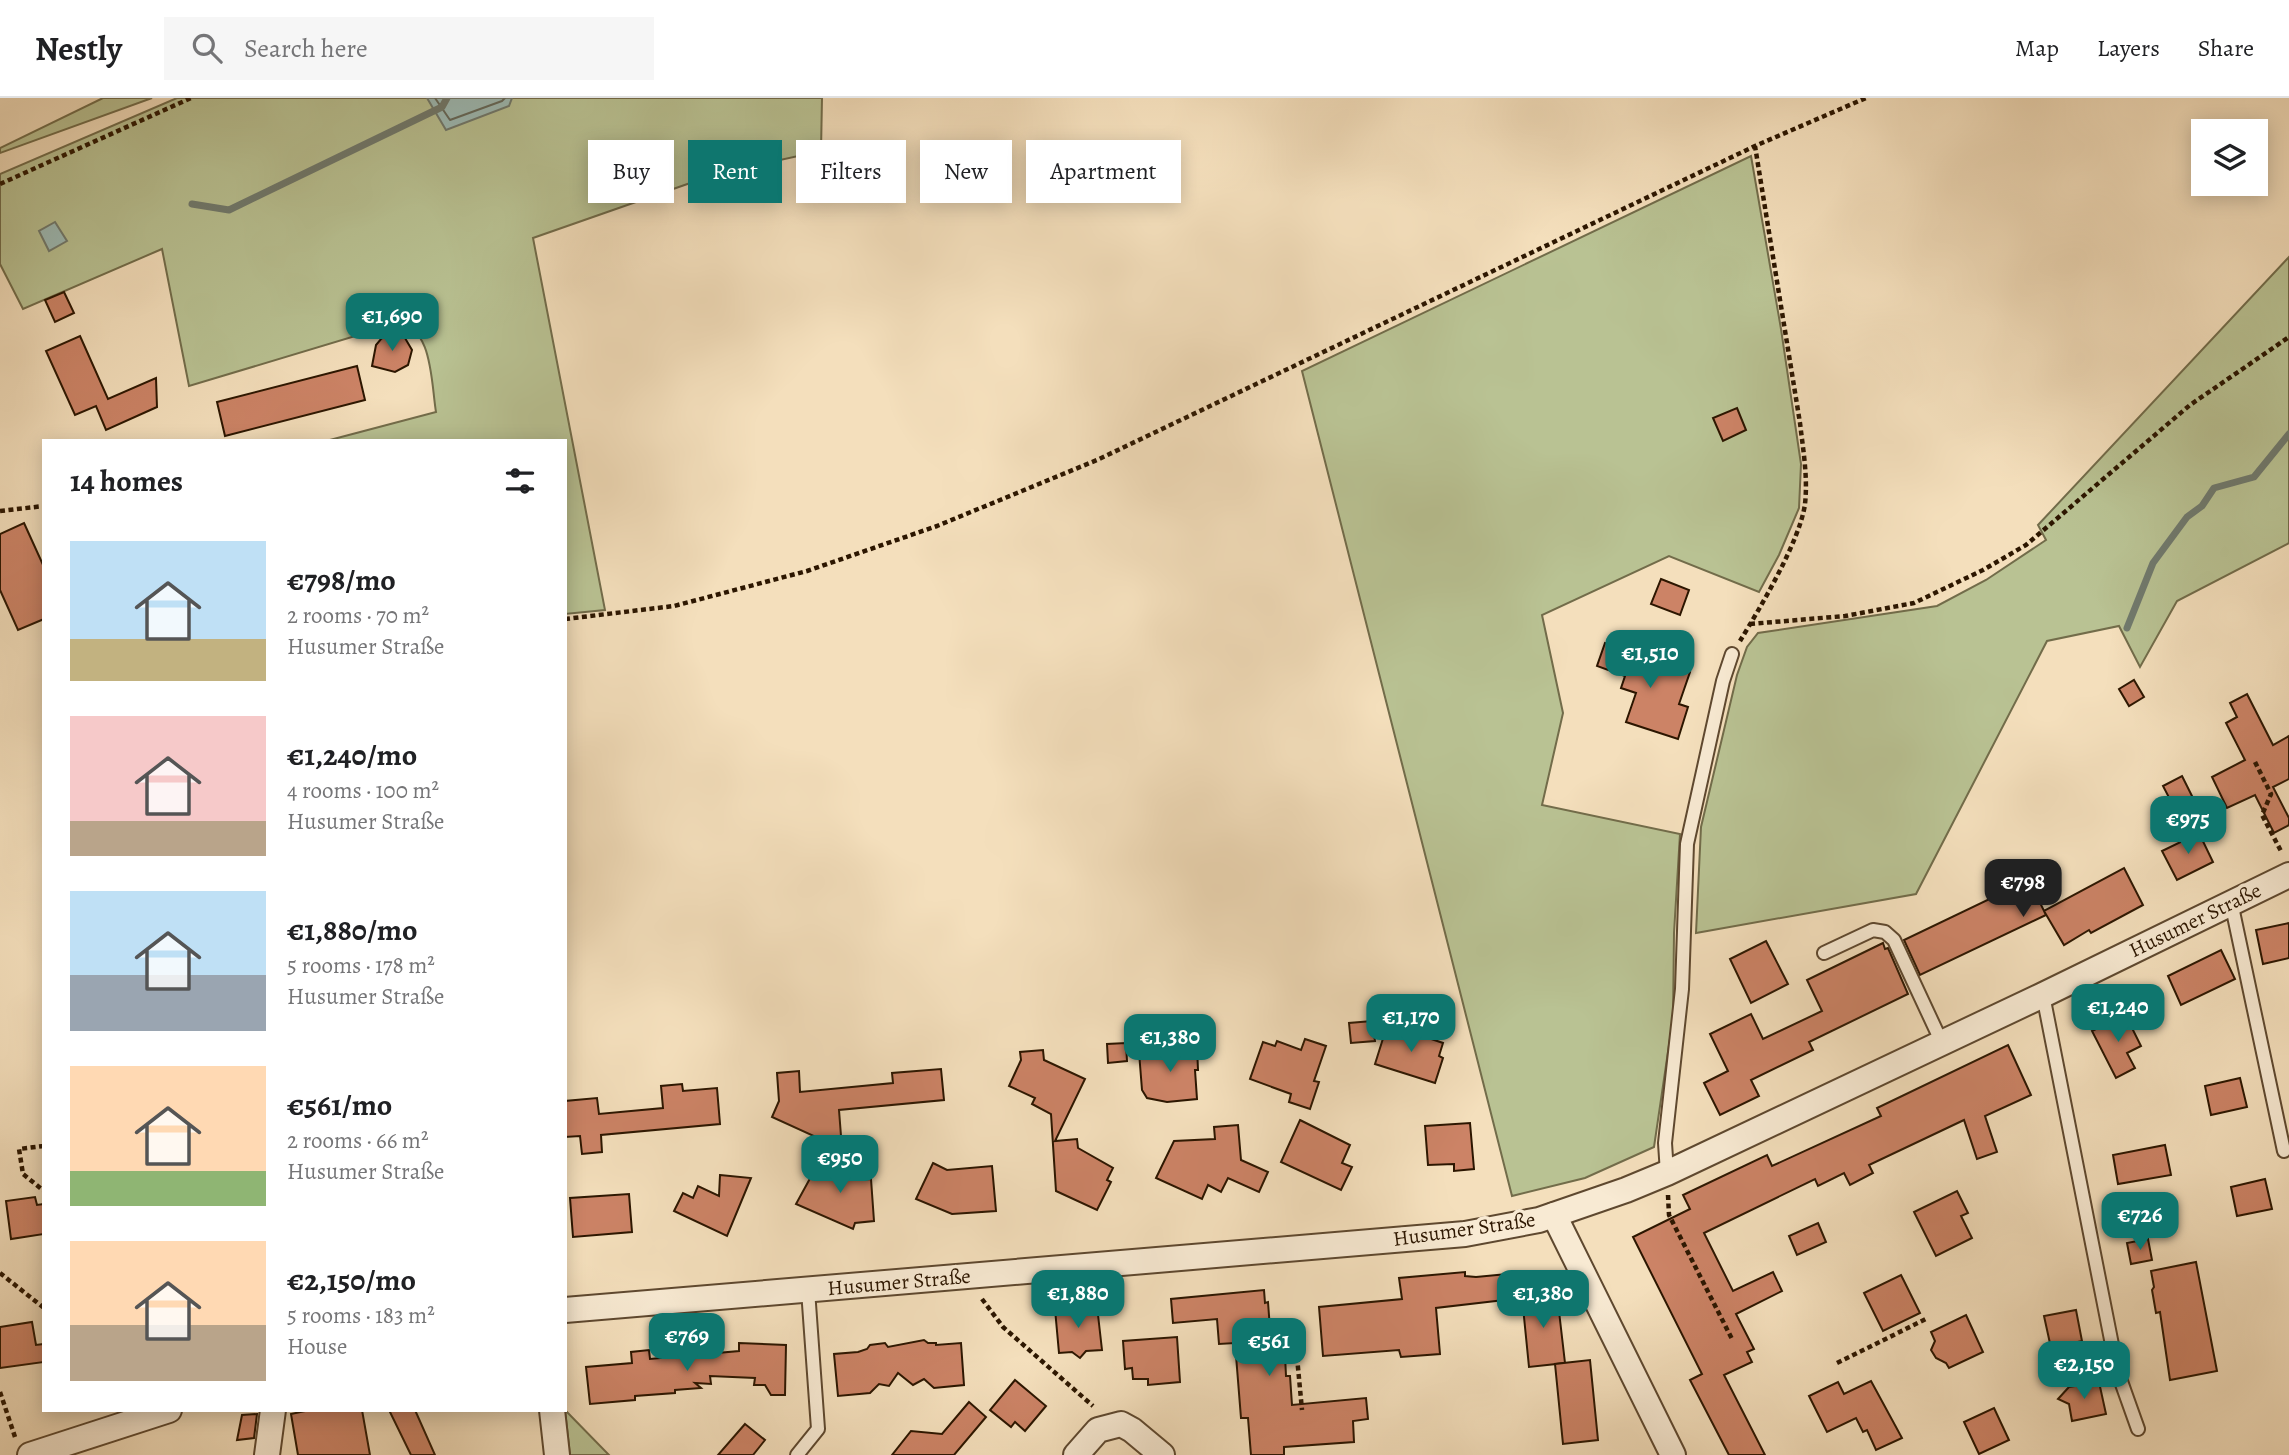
<!DOCTYPE html>
<html lang="en">
<head>
<meta charset="utf-8">
<style>
	:root { --surface:#fff; --page:#f6f6f6; --text:#202124; --muted:#757577; --line:#e0e0e0; --accent:#0f766e }
	body { margin:0; font-family:Alegreya,serif; background:var(--page); color:var(--text); height:100vh; display:flex; flex-direction:column; font-size:26px; white-space:nowrap }
	* { box-sizing:border-box; margin:0 }
	p { font-size:23px; color:var(--muted) }
	.icon { flex:none; width:38px; height:38px; fill:none; stroke:currentColor; stroke-width:2; stroke-linecap:round; stroke-linejoin:round }
	.map { position:relative; flex:1; overflow:hidden }
	.panel { position:absolute; left:42px; top:341px; width:525px; height:973px; display:flex; flex-direction:column; background:var(--surface); border-radius:0px; box-shadow:0 4px 18px #0003 }
	.panel>* { flex:none }
	.guide { position:absolute; left:588px; top:42px; width:665px; height:63px; display:flex; gap:14px }
	.buttons { position:absolute; left:2191px; top:21px; display:grid; gap:14px }
	.buttons a { display:grid; place-items:center; width:77px; height:77px; border-radius:0px; background:var(--surface); box-shadow:0 4px 18px #0003; font-size:35px }
	.price { position:absolute; translate:-50% -60px; padding:0 16px; border-radius:14px; background:var(--accent); color:#fff; font-size:23px; line-height:46px; filter:drop-shadow(0 2px 4px #0008) }
	.price::after { content:''; position:absolute; left:50%; top:42px; width:21px; height:16px; margin-left:-10px; background:inherit; clip-path:polygon(0 0,100% 0,50% 100%) }
	.price.active { background:#222; color:#fff }
	ul { padding:0; list-style:none }
	li { display:flex; align-items:center; gap:21px; height:175px; padding:0 28px }
	li span { display:grid; place-items:center; flex:none; width:196px; height:140px; border-radius:0px; color:#555 }
	li>.icon { margin-inline-start:auto }
	span .icon { width:84px; height:84px; fill:#fffc; stroke-width:1 }
	li b { font-size:30px }
	h2 { display:flex; justify-content:space-between; align-items:center; height:84px; padding:0 28px; font-size:30px }
	.pill { padding:0 24px; border-radius:0px; background:var(--surface); box-shadow:0 4px 18px #0003; font-size:24px; line-height:63px }
	.pill.active { background:var(--accent); color:#fff }
	header { display:flex; align-items:center; gap:42px; box-sizing:border-box; height:98px; padding:0 35px; background:var(--surface); border-bottom:2px solid var(--line) }
	header strong { font-size:33px }
	nav { display:flex; gap:38px; margin-inline-start:auto; font-size:24px }
	.search { width:490px; height:63px; background:var(--page); display:flex; align-items:center; gap:18px; box-sizing:border-box; padding:0 24px; border-radius:0px; color:var(--muted); font-size:26px }
	.map>svg:first-child { display:block }
</style>
</head>
<body>
<header>
<strong>Nestly</strong>
<div class="search"><svg class="icon" aria-label="search" viewBox="0 0 24 24"><circle cx="10" cy="10" r="6"/><path d="M15 15l6 6"/></svg>Search here</div>
<nav><a>Map</a><a>Layers</a><a>Share</a></nav>
</header>
<div class="map">
<svg width="2289" height="1357" viewBox="0 0 2289 1357">
	<rect width="100%" height="100%" fill="#f4dfbc"/>
	<filter id="stains"><feTurbulence type="fractalNoise" baseFrequency=".00286" numOctaves="4"/><feColorMatrix values="0 0 0 0 .2 0 0 0 0 .09 0 0 0 0 .02 0 0 0 .5 -.17"/></filter>
	<radialGradient id="worn" r=".72"><stop offset=".6" stop-color="#630" stop-opacity="0"/><stop offset="1" stop-color="#630" stop-opacity=".3"/></radialGradient>
	<g fill="#b9c293" stroke="#726c4a" stroke-width="2">
		<path d="M103,0H152L0,55V50Z"/>
		<path d="M177,0H822L821,53L716,76L533,140L605,512L565,516V343H326L436,314C431,285 433,225 395,226L189,288L162,151L23,211L0,166V76Z"/>
		<path d="M1751,58L1781,231L1801,366L1799,410L1779,457L1759,494L1669,458L1542,517L1563,615L1542,707L1680,736L1674,835L1673,920L1654,1049L1585,1080L1512,1098L1302,273Z"/>
		<path d="M2289,159V445L2177,503L2140,569L2119,528L2047,543L1916,796L1696,835L1701,729L1737,577L1747,549L1758,535L1937,508L1986,482L2046,442L2038,427Z"/>
		<path d="M565,1312L609,1357H570Z"/>
	</g>
	<g fill="#9dbcb7" stroke="#707a6e" stroke-width="2">
		<path d="M427,0H512L509,8L446,32Z"/>
		<path d="M55,124L67,143L49,153L39,133Z"/>
	</g>
	<g fill="none" stroke-linecap="round" stroke-linejoin="round">
		<path stroke="#64695c" stroke-width="2" d="M435,0L450,22L502,3L505,0"/>
		<g stroke="#707a6e" stroke-width="7">
			<path d="M192,106L229,112L442,9L447,0"/>
			<path d="M2127,530L2153,465L2187,419L2202,408L2214,390L2254,379L2289,336"/>
		</g>
	</g>
	<g fill="#cc8366" stroke="#2c1600" stroke-width="2">
		<path d="M64,194L74,215L55,224L45,202Z"/>
		<path d="M390,236L405,240L412,252L408,267L395,274L372,268L376,247L381,241Z"/>
		<path d="M80,238L108,301L156,280L157,309L106,332L96,308L75,317L46,253Z"/>
		<path d="M357,268L365,302L225,338L217,304Z"/>
		<path d="M1737,310L1746,332L1723,343L1713,320Z"/>
		<path d="M24,425L44,469V521L18,532L0,492V436Z"/>
		<path d="M1661,481L1689,492L1680,517L1651,506Z"/>
		<path d="M1605,545L1690,574L1679,606L1688,609L1678,641L1626,624L1636,595L1621,590L1625,578L1597,568Z"/>
		<path d="M2134,582L2144,599L2129,608L2119,591Z"/>
		<path d="M2247,596L2273,647L2289,638V681L2273,689L2289,720V727L2274,735L2255,697L2227,710L2212,679L2245,662L2226,625L2237,619L2230,605Z"/>
		<path d="M2182,678L2196,706L2177,715L2163,688Z"/>
		<path d="M2199,735L2213,764L2177,782L2162,753Z"/>
		<path d="M2124,770L2143,807L2091,835L2089,832L2064,847L2044,813L2046,817L1920,877L1904,842L2029,782L2044,813Z"/>
		<path d="M2289,825V860L2263,866L2256,832Z"/>
		<path d="M1766,843L1788,886L1751,905L1730,861Z"/>
		<path d="M1883,845L1885,851L1888,850L1908,896L1809,944L1813,952L1751,982L1759,998L1720,1017L1704,985L1728,973L1710,936L1751,916L1763,941L1822,913L1807,882Z"/>
		<path d="M2221,852L2235,881L2181,907L2168,878Z"/>
		<path d="M2125,916L2141,948L2127,955L2135,970L2116,980L2092,933Z"/>
		<path d="M1372,923L1375,943L1351,945L1349,925Z"/>
		<path d="M1386,931H1402L1443,945L1439,958L1443,960L1435,985L1375,966Z"/>
		<path d="M1305,941L1326,948L1314,983L1319,984L1310,1011L1289,1004L1291,996L1250,981L1263,944L1275,948L1277,943L1301,952Z"/>
		<path d="M1126,945L1127,963L1108,965L1107,946Z"/>
		<path d="M2008,947L2031,997L1985,1018L1997,1054L1977,1061L1964,1022L1869,1067L1873,1075L1850,1087L1844,1075L1818,1088L1815,1081L1704,1135L1733,1193L1773,1174L1782,1193L1736,1216L1754,1251L1747,1254L1752,1264L1724,1277L1765,1357H1729L1690,1282L1702,1276L1633,1139L1690,1111L1683,1097L1767,1057L1772,1068L1881,1018L1877,1010Z"/>
		<path d="M1197,948L1198,972H1195L1197,1001L1167,1004L1147,1000L1142,992L1139,954Z"/>
		<path d="M1043,952L1044,962L1085,981L1055,1043L1077,1041L1078,1050L1113,1070L1107,1082L1111,1084L1097,1112L1056,1093L1051,1016L1032,1006L1035,1000L1009,988L1021,962L1020,954Z"/>
		<path d="M941,971L944,1002L839,1012L842,1051L772,1019L779,1003L777,975L799,973L800,994L893,985L892,975Z"/>
		<path d="M2240,980L2247,1009L2211,1017L2205,988Z"/>
		<path d="M682,986L683,993L717,990L720,1026L601,1037L602,1054L582,1056L580,1038L565,1039V1003L597,1000L599,1016L663,1010L661,988Z"/>
		<path d="M1300,1022L1350,1047L1342,1065L1352,1069L1341,1092L1281,1064Z"/>
		<path d="M1470,1025L1474,1071L1454,1073V1066L1428,1067L1425,1028Z"/>
		<path d="M1238,1027L1241,1062L1268,1074L1259,1094L1228,1080L1221,1094L1208,1087L1202,1101L1156,1080L1174,1043L1215,1041L1214,1029Z"/>
		<path d="M2165,1047L2171,1077L2118,1086L2113,1057Z"/>
		<path d="M855,1061L856,1082L871,1081L874,1123L855,1125L853,1131L796,1106L813,1075L829,1074L828,1062Z"/>
		<path d="M933,1065L947,1072L992,1068L996,1113L952,1116L916,1101Z"/>
		<path d="M720,1077L751,1080L727,1138L674,1113L683,1095L693,1100L698,1088L719,1098Z"/>
		<path d="M2265,1081L2272,1111L2237,1118L2231,1089Z"/>
		<path d="M1957,1093L1968,1115L1961,1118L1972,1140L1936,1158L1914,1114Z"/>
		<path d="M629,1096L632,1134L573,1139L570,1100Z"/>
		<path d="M35,1099L37,1107L44,1106V1136L11,1141L6,1103Z"/>
		<path d="M1818,1125L1826,1144L1797,1157L1789,1138Z"/>
		<path d="M2148,1141L2152,1162L2131,1166L2127,1145Z"/>
		<path d="M2196,1164L2217,1273L2170,1282L2160,1214L2156,1215L2152,1192L2154,1189L2151,1173Z"/>
		<path d="M1465,1174V1178L1476,1179L1528,1174L1531,1199L1436,1210L1440,1256L1401,1259L1399,1252L1323,1258L1319,1209L1402,1201L1399,1180Z"/>
		<path d="M1901,1177L1920,1215L1883,1233L1864,1195Z"/>
		<path d="M1264,1192L1265,1205L1268,1204L1272,1258L1285,1257L1286,1278H1290L1292,1307L1366,1300L1368,1321L1353,1323L1354,1344L1284,1349V1357H1251L1248,1320H1241L1235,1245L1219,1246L1217,1221L1173,1225L1171,1201Z"/>
		<path d="M1557,1196L1565,1265L1529,1269L1522,1199Z"/>
		<path d="M1097,1208L1102,1252L1086,1253L1080,1260L1072,1254L1059,1255L1055,1211Z"/>
		<path d="M2076,1212L2082,1243L2051,1250L2044,1218Z"/>
		<path d="M1966,1217L1983,1254L1949,1270L1946,1265L1936,1260L1931,1252L1935,1243L1931,1234Z"/>
		<path d="M32,1224L36,1247L44,1246V1264L0,1270V1229Z"/>
		<path d="M1177,1239L1180,1284L1148,1287V1281H1133L1132,1270L1125,1271L1123,1243Z"/>
		<path d="M924,1242L928,1245H936V1247L961,1245L964,1287L934,1290L924,1281L913,1287L898,1275L889,1288L879,1286L870,1295L838,1298L834,1256L858,1254L867,1251L870,1247L885,1245L888,1249Z"/>
		<path d="M739,1245L786,1247L785,1297H771L765,1287H754L755,1280L710,1278L711,1286L695,1285L701,1290L675,1292V1295L635,1298V1302L590,1306L586,1269L632,1265L631,1254L649,1252L650,1261L739,1253Z"/>
		<path d="M1590,1262L1598,1342L1563,1346L1555,1266Z"/>
		<path d="M1015,1282L1046,1308L1025,1333L1015,1324L1011,1329L990,1312Z"/>
		<path d="M1871,1283L1902,1340L1876,1352L1867,1332L1863,1334L1856,1320L1827,1334L1809,1298L1838,1284L1844,1296Z"/>
		<path d="M2099,1284L2106,1316L2072,1323L2069,1306L2058,1301L2069,1289Z"/>
		<path d="M969,1304L986,1319L954,1357H892L911,1333L942,1336Z"/>
		<path d="M1994,1310L2009,1342L1979,1356L1964,1324Z"/>
		<path d="M310,1312H362L370,1357H298L291,1316Z"/>
		<path d="M389,1312H415L435,1357H411Z"/>
		<path d="M257,1316L254,1340L237,1342L242,1317Z"/>
		<path d="M745,1326L765,1342L753,1357H718Z"/>
	</g>
	<g fill="none" stroke-linecap="round" stroke-linejoin="round">
		<defs>
			<g id="lane">
				<path d="M2231,804L2284,1053"/>
				<path d="M1824,855L1873,832L1885,834L1894,842L1942,945"/>
				<path d="M2043,897L2117,1272L2138,1331"/>
				<path d="M1667,1075L1665,1045L1682,891L1687,746L1723,583L1732,556"/>
				<path d="M797,1357L818,1331L808,1192"/>
			</g>
			<g id="street">
				<path d="M1554,1117L1673,1357"/>
				<path d="M565,1212L1465,1136L1539,1122L1626,1092L1667,1075L2043,897L2289,777"/>
				<path d="M552,1312L557,1357"/>
				<path d="M30,1357L169,1312"/>
				<path d="M267,1357L273,1312"/>
				<path d="M1076,1357L1098,1332L1121,1326L1132,1332L1162,1357"/>
			</g>
		</defs>
		<use href="#lane" stroke="#5e482f" stroke-width="16"/>
		<use href="#street" stroke="#5e482f" stroke-width="28"/>
		<g stroke="#2c1600" stroke-width="4.5" stroke-dasharray="5 3.5" stroke-linecap="butt">
			<path d="M0,86L191,0"/>
			<path d="M0,413L44,408"/>
			<path d="M565,521L674,508L807,473L937,428L1097,362L1755,48L1866,0"/>
			<path d="M1750,526L1845,518L1914,505L1983,472L2026,447L2190,307L2289,239"/>
			<path d="M1740,543C1760,510 1800,443 1805,406C1808,379 1803,351 1800,325L1755,48"/>
			<path d="M2255,664L2271,696L2262,717L2282,755"/>
			<path d="M44,1048L19,1051L23,1076L44,1093"/>
			<path d="M1668,1097L1669,1117L1732,1241"/>
			<path d="M0,1175L44,1210"/>
			<path d="M982,1201L1003,1229L1093,1308"/>
			<path d="M1297,1259L1302,1312"/>
			<path d="M1837,1265L1928,1220"/>
			<path d="M0,1294L15,1339"/>
		</g>
		<use href="#lane" stroke="#f8ead3" stroke-width="12"/>
		<use href="#street" stroke="#f8ead3" stroke-width="24"/>
	</g>
	<g text-anchor="middle" stroke-width="7" stroke-linejoin="round" paint-order="stroke">
		<g font-size="21" fill="#2c1600" stroke="#f8ead3">
			<text transform="translate(2195 822) rotate(-26)" y="7">Husumer Straße</text>
			<text transform="translate(1464 1131) rotate(-8)" y="7">Husumer Straße</text>
			<text transform="translate(899 1184) rotate(-5)" y="7">Husumer Straße</text>
		</g>
	</g>
	<rect width="100%" height="100%" filter="url(#stains)"/>
	<rect width="100%" height="100%" fill="url(#worn)"/>
</svg>
<div class="buttons">
<a><svg class="icon" aria-label="layers" viewBox="0 0 24 24"><path d="M12 4l9 5-9 5-9-5zM3 14l9 5 9-5"/></svg></a>
</div>
<b class="price" style="left:392px;top:255px">€1,690</b>
<b class="price" style="left:1650px;top:592px">€1,510</b>
<b class="price" style="left:2188px;top:758px">€975</b>
<b class="price active" style="left:2023px;top:821px">€798</b>
<b class="price" style="left:2118px;top:946px">€1,240</b>
<b class="price" style="left:1411px;top:956px">€1,170</b>
<b class="price" style="left:1170px;top:976px">€1,380</b>
<b class="price" style="left:840px;top:1097px">€950</b>
<b class="price" style="left:2140px;top:1154px">€726</b>
<b class="price" style="left:1078px;top:1232px">€1,880</b>
<b class="price" style="left:1543px;top:1232px">€1,380</b>
<b class="price" style="left:687px;top:1275px">€769</b>
<b class="price" style="left:1269px;top:1280px">€561</b>
<b class="price" style="left:2084px;top:1303px">€2,150</b>
<div class="guide">
<a class="pill">Buy</a>
<a class="pill active">Rent</a>
<a class="pill">Filters</a>
<a class="pill">New</a>
<a class="pill">Apartment</a>
</div>
<section class="panel">
<h2>14 homes<svg class="icon" aria-label="filters" viewBox="0 0 24 24"><path d="M4 7h16M4 17h16"/><circle cx="9" cy="7" r="2"/><circle cx="15" cy="17" r="2"/></svg></h2>
<ul>
<li><span style="background:linear-gradient(#bfe0f5 70%,#c2b280 0)"><svg class="icon" aria-label="home" viewBox="0 0 24 24"><path d="M3 11l9-7 9 7M6 9v11h12V9"/></svg></span><div><b>€798/mo</b><p>2 rooms · 70 m²</p><p>Husumer Straße</p></div></li>
<li><span style="background:linear-gradient(#f6c9c9 75%,#b9a48a 0)"><svg class="icon" aria-label="home" viewBox="0 0 24 24"><path d="M3 11l9-7 9 7M6 9v11h12V9"/></svg></span><div><b>€1,240/mo</b><p>4 rooms · 100 m²</p><p>Husumer Straße</p></div></li>
<li><span style="background:linear-gradient(#bfe0f5 60%,#9aa5b1 0)"><svg class="icon" aria-label="home" viewBox="0 0 24 24"><path d="M3 11l9-7 9 7M6 9v11h12V9"/></svg></span><div><b>€1,880/mo</b><p>5 rooms · 178 m²</p><p>Husumer Straße</p></div></li>
<li><span style="background:linear-gradient(#ffd9b3 75%,#8fb573 0)"><svg class="icon" aria-label="home" viewBox="0 0 24 24"><path d="M3 11l9-7 9 7M6 9v11h12V9"/></svg></span><div><b>€561/mo</b><p>2 rooms · 66 m²</p><p>Husumer Straße</p></div></li>
<li><span style="background:linear-gradient(#ffd9b3 60%,#b9a48a 0)"><svg class="icon" aria-label="home" viewBox="0 0 24 24"><path d="M3 11l9-7 9 7M6 9v11h12V9"/></svg></span><div><b>€2,150/mo</b><p>5 rooms · 183 m²</p><p>House</p></div></li>
</ul>
</section>
</div>
</body>
</html>
